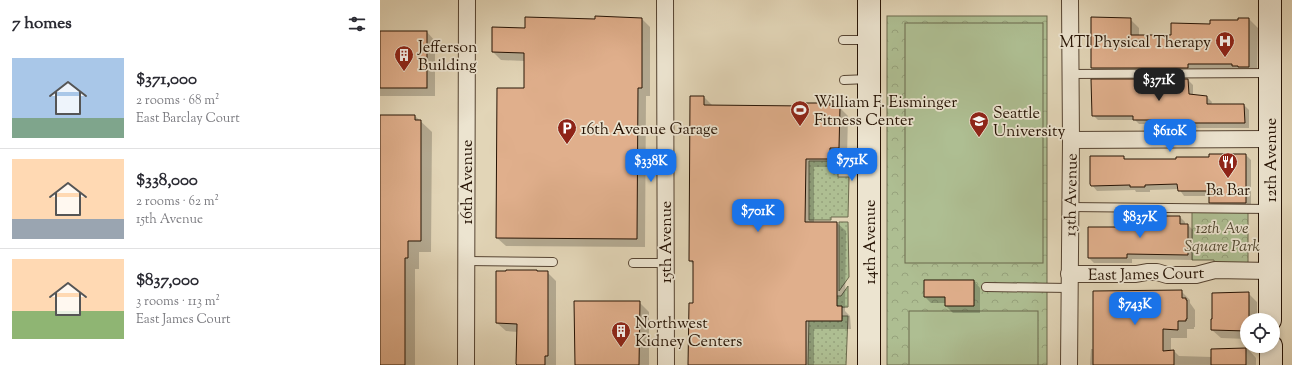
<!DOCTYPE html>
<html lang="en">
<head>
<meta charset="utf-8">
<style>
	:root { --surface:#fff; --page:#f2f2f3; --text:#2b2b33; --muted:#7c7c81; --line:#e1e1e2; --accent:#1a73e8 }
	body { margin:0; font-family:"Sorts Mill Goudy",serif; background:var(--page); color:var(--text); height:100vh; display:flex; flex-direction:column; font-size:15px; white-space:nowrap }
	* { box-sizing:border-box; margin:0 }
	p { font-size:13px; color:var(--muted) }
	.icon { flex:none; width:22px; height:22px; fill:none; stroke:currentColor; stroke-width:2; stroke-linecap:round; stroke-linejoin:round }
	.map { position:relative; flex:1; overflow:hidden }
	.side { display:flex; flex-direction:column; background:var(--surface); width:380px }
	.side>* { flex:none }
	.tools { position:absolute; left:860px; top:313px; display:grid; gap:8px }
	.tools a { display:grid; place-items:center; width:40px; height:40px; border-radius:50%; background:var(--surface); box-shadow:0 2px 6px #0003; font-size:20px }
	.price { position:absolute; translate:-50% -34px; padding:0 9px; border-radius:8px; background:var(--accent); color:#fff; font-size:13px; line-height:26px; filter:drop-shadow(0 1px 2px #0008) }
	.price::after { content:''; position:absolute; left:50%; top:24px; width:12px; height:9px; margin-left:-6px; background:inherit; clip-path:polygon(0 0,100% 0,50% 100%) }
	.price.active { background:#222; color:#fff }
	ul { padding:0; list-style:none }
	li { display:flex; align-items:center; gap:12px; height:100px; padding:0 12px }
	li+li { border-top:1px solid var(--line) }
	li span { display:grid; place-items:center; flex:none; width:112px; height:80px; border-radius:0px; color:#555 }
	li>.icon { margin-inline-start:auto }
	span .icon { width:48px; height:48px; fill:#fffc; stroke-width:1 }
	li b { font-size:17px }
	h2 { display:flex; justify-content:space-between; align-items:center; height:48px; padding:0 12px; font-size:17px }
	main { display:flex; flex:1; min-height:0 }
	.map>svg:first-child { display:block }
</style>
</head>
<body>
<main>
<section class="side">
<h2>7 homes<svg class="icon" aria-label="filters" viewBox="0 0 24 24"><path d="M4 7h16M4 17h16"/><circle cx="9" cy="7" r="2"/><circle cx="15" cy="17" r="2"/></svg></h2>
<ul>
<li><span style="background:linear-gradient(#a9c7e8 75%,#7fa58c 0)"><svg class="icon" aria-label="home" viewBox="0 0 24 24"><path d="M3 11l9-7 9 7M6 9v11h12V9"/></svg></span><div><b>$371,000</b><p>2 rooms · 68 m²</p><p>East Barclay Court</p></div></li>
<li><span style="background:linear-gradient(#ffd9b3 75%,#9aa5b1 0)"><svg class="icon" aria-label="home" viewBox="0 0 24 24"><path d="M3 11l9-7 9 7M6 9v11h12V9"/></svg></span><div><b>$338,000</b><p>2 rooms · 62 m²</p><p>15th Avenue</p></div></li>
<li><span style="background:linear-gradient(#ffd9b3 65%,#8fb573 0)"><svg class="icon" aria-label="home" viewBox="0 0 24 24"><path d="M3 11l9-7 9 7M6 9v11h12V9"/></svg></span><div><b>$837,000</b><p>3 rooms · 113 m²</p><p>East James Court</p></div></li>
</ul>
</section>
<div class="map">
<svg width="912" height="365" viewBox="0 0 912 365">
	<defs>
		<pattern id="grass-dots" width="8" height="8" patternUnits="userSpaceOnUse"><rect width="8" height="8" fill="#aebe92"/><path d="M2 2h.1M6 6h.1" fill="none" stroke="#96a27c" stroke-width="1.8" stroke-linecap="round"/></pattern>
		<pattern id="park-crowns" width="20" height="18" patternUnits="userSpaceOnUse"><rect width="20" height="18" fill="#aebe92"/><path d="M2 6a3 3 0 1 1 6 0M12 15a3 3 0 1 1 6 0" fill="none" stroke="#96a27c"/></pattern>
	</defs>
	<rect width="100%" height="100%" fill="#e2d5b7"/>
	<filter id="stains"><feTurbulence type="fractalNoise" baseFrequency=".005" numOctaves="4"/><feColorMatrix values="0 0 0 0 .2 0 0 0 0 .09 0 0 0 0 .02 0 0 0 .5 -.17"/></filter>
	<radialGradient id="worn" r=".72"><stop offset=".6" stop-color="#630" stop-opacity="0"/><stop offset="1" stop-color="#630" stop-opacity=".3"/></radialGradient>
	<g fill="url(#grass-dots)" stroke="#6a694c">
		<path d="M453,155H458V177H469L468,217H451V220H429V161H453Z"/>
		<path d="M459,222H468L469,277L459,291Z"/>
		<path d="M468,286V307L432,308V296H461Z"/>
		<path d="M429,316H468L466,365H428Z"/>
	</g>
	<g fill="url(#park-crowns)" stroke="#6a694c">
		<rect x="507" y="16" width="160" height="349"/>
		<path d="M812,211L868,212V266L834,265V260H812Z"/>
	</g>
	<g fill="#aebe92" stroke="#6a694c">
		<rect x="525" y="23" width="138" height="240"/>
		<rect x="529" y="311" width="129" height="54"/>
	</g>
	<g fill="#0003">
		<path d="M146,18H184L186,20L262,19L270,27V96H266L265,247L126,246L117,238L145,89V61L121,60L113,52L146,29Z"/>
		<path d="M750,19L759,28V36H792L832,25L869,19L878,28L877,76L721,77L712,68Z"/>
		<path d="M0,32H47L55,41V96H0Z"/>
		<path d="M808,80L813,85V95L827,97L832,102L831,105H864L869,110V128H817L813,124H759L755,120H718L713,115Z"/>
		<path d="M324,97L333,106L427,107L450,104L453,107H459L468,116L467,156H459V167H434V223H457L466,231L465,311L470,316L471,329H434V365H309L314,304V265L310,261Z"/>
		<path d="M0,116H35L52,132L51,252H39V269H35V365H0Z"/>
		<path d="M866,155L871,160V208H836L830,202V196H804L799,189L770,190V192H756L755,190L717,191L712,185L743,157L746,160L830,158Z"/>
		<path d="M800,217L805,222V225H808L813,230V260L752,259V263H714L709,258L750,228Z"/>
		<path d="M167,272L176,281V365H138V332L126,331L117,323Z"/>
		<path d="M594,281L600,288V313H573L566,306V303H551L545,297Z"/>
		<path d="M801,291L810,300V303L815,310V327H814V329H807V338H791V352L794,351L799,356L832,357V350L868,349L876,358V365H710L711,349H714Z"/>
		<path d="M868,293L877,302V320H867V339L841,338L832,330Z"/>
		<path d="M259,302L269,312V365H196Z"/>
	</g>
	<g fill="#e0af8c" stroke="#271405">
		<path d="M215,16L262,18V88H258L257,239L116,238L117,88H144V53L112,52V27L145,28V17L215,19Z"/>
		<path d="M711,17L751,18V35H791V23L830,24V20H858V18H869V67H858V66H852V64H808V68H711Z"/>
		<rect x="0" y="31" width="47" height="57"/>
		<path d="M711,79H808L809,94L827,96V104H864L865,123H811V121L808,120H753V116H712Z"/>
		<path d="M310,96H324V105L426,106V103H450V106H460L459,148H450V159H426L425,222H457V306H462V321H426V365H308L309,303H313V261H309Z"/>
		<path d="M0,115H35V120H41V241H28V258H25V365H0Z"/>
		<path d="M829,154H866V203H829V191H798L797,184L765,185V187H750V185L711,186L710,184V156H744V159H796V157H829Z"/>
		<path d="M769,216H800V224H808V255L747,254V258H708V227H749V222H769Z"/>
		<path d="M126,270H157V271H168V356H165V365H137L136,364L137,324L116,323V271H126Z"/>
		<path d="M544,280H594V306H565V297H544Z"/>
		<path d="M802,290V298H806V300H807V319H806V321H798V330L783,329V351L794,350V365H713V291Z"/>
		<path d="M869,292V320H867V331L831,330V319H832V293Z"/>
		<path d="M194,301H260L259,365H195Z"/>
		<path d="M866,348V365H831V349Z"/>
	</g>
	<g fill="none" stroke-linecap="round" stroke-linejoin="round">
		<defs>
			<g id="lane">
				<path d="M463,40H488"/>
				<path d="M690,74L890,73"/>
				<path d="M464,80L489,79"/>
				<path d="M690,207L889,209"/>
				<path d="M86,261L173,262"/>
				<path d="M253,263H285"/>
				<path d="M606,287L689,288"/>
			</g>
			<g id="street">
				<path d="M285,0L286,365"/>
				<path d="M691,140L890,139"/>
				<path d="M689,274H756L767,272H777L787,275H816L835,270L890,271"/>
				<path d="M86,365L87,0"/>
				<path d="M689,365L691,140L690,0"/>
			</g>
			<g id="secondary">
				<path d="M890,0V320"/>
				<path d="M891,346V365"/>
				<path d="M489,365V0"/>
			</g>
		</defs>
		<use href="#lane" stroke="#564432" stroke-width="10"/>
		<use href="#street" stroke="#564432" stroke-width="18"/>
		<use href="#secondary" stroke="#271405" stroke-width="24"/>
		<use href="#lane" stroke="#ece4d0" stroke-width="8"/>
		<use href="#street" stroke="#ece4d0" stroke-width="16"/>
		<use href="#secondary" stroke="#ece4d0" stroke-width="22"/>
	</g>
	<defs>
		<symbol id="hospital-pin" viewBox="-11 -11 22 30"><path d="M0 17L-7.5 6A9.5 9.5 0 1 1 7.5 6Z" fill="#8f2418" stroke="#ece4d0"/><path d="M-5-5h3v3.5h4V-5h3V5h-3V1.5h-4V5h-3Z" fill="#fff"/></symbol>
		<symbol id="building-pin" viewBox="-11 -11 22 30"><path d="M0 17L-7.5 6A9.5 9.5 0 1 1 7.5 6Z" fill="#8f2418" stroke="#ece4d0"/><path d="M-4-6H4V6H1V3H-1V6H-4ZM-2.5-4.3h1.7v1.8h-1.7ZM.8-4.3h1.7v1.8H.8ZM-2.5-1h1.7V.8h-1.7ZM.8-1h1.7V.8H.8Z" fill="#fff"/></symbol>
		<symbol id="stadium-pin" viewBox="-11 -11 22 30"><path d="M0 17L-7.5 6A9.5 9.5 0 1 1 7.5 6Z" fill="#8f2418" stroke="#ece4d0"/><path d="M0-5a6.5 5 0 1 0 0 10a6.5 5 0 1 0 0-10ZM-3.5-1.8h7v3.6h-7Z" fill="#fff"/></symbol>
		<symbol id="university-pin" viewBox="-11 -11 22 30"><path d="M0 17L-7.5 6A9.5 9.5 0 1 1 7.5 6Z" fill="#8f2418" stroke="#ece4d0"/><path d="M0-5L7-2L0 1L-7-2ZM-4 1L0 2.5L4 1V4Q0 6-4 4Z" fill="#fff"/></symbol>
		<symbol id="parking-pin" viewBox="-11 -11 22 30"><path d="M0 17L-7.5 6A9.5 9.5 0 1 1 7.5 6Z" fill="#8f2418" stroke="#ece4d0"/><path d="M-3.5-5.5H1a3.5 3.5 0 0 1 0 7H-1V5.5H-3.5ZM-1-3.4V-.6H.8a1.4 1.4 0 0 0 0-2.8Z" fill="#fff"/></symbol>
		<symbol id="restaurant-pin" viewBox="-11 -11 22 30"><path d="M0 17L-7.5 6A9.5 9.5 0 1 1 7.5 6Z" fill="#8f2418" stroke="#ece4d0"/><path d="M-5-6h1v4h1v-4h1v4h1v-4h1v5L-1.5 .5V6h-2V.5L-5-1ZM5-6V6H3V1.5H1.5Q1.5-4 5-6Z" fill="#fff"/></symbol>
	</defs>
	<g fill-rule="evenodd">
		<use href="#hospital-pin" x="834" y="30" width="22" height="30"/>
		<use href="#building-pin" x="13" y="44" width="22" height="30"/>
		<use href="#stadium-pin" x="409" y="99" width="22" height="30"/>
		<use href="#university-pin" x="588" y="110" width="22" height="30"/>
		<use href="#parking-pin" x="176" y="117" width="22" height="30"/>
		<use href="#restaurant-pin" x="837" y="151" width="22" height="30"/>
		<use href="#building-pin" x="230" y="320" width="22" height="30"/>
	</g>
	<g text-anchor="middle" stroke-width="3.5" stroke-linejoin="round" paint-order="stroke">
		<g font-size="16" fill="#271405" stroke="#ece4d0" text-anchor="start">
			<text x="831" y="47" text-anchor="end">MTI Physical Therapy</text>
			<text x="38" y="52">Jefferson<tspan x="38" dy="18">Building</tspan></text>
			<text x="434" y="107">William F. Eisminger<tspan x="434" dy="18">Fitness Center</tspan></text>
			<text x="613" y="118">Seattle<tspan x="613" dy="18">University</tspan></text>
			<text x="201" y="134">16th Avenue Garage</text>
			<text x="848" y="195" text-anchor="middle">Ba Bar</text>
			<text x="255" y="328">Northwest<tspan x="255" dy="18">Kidney Centers</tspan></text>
		</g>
		<g font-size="16" fill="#271405" stroke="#ece4d0">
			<text transform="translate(890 160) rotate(-90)" y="6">12th Avenue</text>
			<text transform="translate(86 182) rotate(-90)" y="6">16th Avenue</text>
			<text transform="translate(690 195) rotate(-89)" y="6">13th Avenue</text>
			<text transform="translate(285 242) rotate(-90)" y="6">15th Avenue</text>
			<text transform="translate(489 242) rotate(-90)" y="6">14th Avenue</text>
			<text transform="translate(766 273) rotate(-1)" y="6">East James Court</text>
		</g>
		<g font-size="16" font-style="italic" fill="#50472f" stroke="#ece4d0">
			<text x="842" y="233">12th Ave<tspan x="842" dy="18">Square Park</tspan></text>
		</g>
	</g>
	<rect width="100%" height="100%" filter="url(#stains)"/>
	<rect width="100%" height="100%" fill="url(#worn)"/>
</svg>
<div class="tools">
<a><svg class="icon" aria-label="locate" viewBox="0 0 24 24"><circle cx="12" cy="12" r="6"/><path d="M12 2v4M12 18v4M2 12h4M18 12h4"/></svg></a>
</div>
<b class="price active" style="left:779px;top:102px">$371K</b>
<b class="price" style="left:790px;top:153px">$610K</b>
<b class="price" style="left:472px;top:182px">$751K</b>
<b class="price" style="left:271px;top:183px">$338K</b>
<b class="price" style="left:378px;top:233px">$701K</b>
<b class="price" style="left:760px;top:239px">$837K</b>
<b class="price" style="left:755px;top:326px">$743K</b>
</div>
</main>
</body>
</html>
